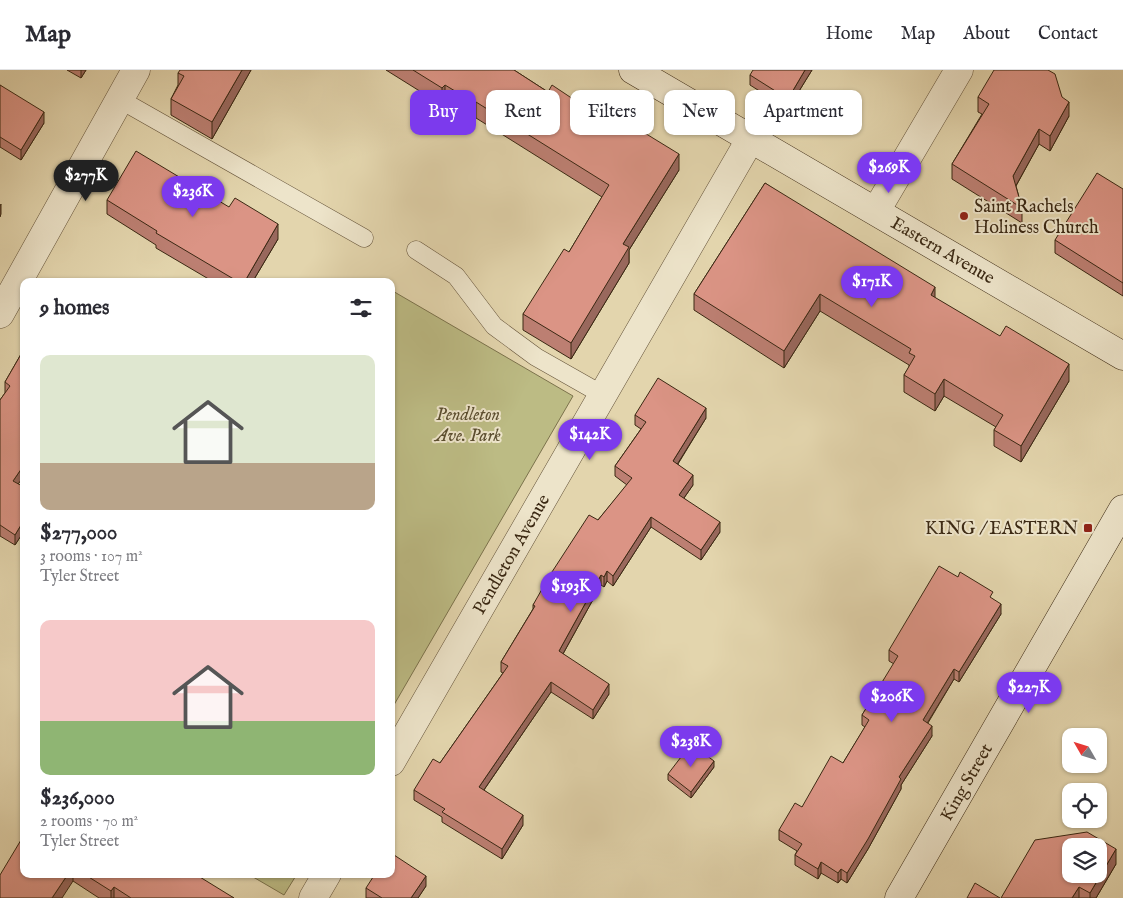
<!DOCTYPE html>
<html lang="en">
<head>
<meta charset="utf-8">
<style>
	:root { --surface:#fff; --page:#f7f7f7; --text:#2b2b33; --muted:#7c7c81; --line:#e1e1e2; --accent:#7c3aed }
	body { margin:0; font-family:"IM FELL English",serif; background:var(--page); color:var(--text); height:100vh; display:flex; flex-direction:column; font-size:19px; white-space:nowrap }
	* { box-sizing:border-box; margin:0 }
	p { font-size:16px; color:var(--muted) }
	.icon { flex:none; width:28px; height:28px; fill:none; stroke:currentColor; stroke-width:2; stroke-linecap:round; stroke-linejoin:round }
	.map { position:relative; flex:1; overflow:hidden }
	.side { position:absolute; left:20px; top:208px; width:375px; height:600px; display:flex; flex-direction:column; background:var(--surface); border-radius:10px; box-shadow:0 1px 4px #0004 }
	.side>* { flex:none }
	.banner { position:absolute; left:410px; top:20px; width:475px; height:45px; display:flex; gap:10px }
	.needle { width:32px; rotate:309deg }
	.controls { position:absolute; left:1062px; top:658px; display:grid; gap:10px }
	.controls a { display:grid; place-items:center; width:45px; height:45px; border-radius:10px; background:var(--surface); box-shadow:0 1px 4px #0004; font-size:25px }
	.price { position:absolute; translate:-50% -42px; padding:0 11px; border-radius:18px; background:var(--accent); color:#fff; font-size:16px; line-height:32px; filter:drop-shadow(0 1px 2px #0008) }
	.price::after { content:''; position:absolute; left:50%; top:30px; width:15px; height:11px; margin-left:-8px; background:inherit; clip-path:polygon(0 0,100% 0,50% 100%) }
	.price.on { background:#222; color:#fff }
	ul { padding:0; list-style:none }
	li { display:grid; align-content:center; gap:10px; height:265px; padding:0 20px }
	li span { display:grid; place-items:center; height:155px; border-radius:10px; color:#555 }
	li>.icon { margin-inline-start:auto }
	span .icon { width:90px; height:90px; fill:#fffc; stroke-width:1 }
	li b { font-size:21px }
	h2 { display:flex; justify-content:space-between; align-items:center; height:60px; padding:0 20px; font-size:21px }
	.tag { padding:0 18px; border-radius:10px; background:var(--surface); box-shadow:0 1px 4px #0004; font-size:18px; line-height:45px }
	.tag.on { background:var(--accent); color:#fff }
	header { display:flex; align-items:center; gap:30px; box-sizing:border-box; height:70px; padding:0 25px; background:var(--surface); border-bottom:1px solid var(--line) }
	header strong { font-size:24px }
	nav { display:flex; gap:28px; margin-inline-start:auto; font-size:18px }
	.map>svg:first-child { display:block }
</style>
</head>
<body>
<header>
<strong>Map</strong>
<nav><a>Home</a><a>Map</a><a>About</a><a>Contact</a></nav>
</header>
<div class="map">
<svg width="1123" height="828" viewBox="0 0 1123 828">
	<rect width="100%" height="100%" fill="#e3d5ad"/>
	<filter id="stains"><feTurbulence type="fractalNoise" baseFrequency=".004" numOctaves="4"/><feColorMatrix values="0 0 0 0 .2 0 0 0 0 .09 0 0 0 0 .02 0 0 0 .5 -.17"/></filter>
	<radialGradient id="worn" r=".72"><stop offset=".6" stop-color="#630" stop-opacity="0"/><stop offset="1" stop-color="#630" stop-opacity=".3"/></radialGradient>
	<g fill="#bcbb84" stroke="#7b724c">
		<path d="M391,220L573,326L391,640Z"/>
		<path d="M248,804H297L284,825Z"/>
	</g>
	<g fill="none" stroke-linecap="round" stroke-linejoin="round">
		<defs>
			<g id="lane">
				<path d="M119,29L364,168"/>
				<path d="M416,180L456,206L494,256L536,287L603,325"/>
			</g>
			<g id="street">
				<path d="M876,141L959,0"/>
				<path d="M0,244L136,0"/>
				<path d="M391,692L751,68"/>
				<path d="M313,828L327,804"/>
			</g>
			<g id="secondary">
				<path d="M633,0L1123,286"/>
				<path d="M899,828L1123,439"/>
			</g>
		</defs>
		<use href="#lane" stroke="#64533a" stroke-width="19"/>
		<use href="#street" stroke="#64533a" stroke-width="29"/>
		<use href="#secondary" stroke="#3a2813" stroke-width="29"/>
		<use href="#lane" stroke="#ede4ca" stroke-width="18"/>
		<use href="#street" stroke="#ede4ca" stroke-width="28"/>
		<use href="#secondary" stroke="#ede4ca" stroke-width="28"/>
	</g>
	<g fill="#bc7f72" stroke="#3a2813">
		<path d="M67,0H86L81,8Z"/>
		<path d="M251,0L212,69L171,45V29L178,15V3Z"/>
		<path d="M386,0H514L548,22L679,100L629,180V193L571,289L523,260V244L569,182L602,127L476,48L475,49L445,31L442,35Z"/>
		<path d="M812,0L788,39L750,15V5Z"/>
		<path d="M0,15L44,53L21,90L0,77Z"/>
		<path d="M978,27L1069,46L1050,81L1039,74L1016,116L1022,138V153L952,109V94L982,44L978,42Z"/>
		<path d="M765,113L935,228L1069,311L1021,392L994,376V360L996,357L944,326L935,341L904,322V305L909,297V295L820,241L784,298L694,240V224Z"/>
		<path d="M1123,119V226L1055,183V170Z"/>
		<path d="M107,130L278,169L253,211H212L156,178V175L107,144Z"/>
		<path d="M24,279V406L18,414L24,417V461L15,475L0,466V330L5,323V312Z"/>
		<path d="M635,345L706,348L678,394L693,415L684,428L720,462L701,490L651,457L613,516L607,511L604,517L601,515L563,584L609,624L593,649L551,622L484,720L523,755L502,789L442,752V747L414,730V720L440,693L503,603L501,602V592L533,539V535L598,450L627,415L615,406V396L641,359L635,355Z"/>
		<path d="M993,529L1001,544L959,612L954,609L928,653L932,666L901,715V719L868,779L847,813L841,809L838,813L821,803L818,809L795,795V785L797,781L779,770V760L802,737L843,693L865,657L862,655V645L894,594L889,591V580Z"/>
		<path d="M714,697L691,728L668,710V704Z"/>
		<path d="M1116,794L1096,828H1001Z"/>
		<path d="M24,804H185L234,828H99L73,811Z"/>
		<path d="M426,816L418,828H366V818Z"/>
	</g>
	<g fill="#99685d" stroke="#3a2813">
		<path d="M81,0H86L81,8Z"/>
		<path d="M242,0H251L212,69V52Z"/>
		<path d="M805,0H812L788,39V29Z"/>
		<path d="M445,15V31L442,35V18Z"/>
		<path d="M476,32V48L475,49V33Z"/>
		<path d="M1069,32V46L1050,81V66Z"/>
		<path d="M44,42V53L21,90V80Z"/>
		<path d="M1039,59V74L1013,121V106Z"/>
		<path d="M679,84V100L629,180V193L571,289V273L623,174Z"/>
		<path d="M1,134V144L0,147V136Z"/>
		<path d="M278,154V169L253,211H245Z"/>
		<path d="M935,217V234L931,225Z"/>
		<path d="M820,224V241L784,298V281Z"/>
		<path d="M1069,294V311L1021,392V376Z"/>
		<path d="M944,309V326L935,341V324Z"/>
		<path d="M706,338V348L673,401V391Z"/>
		<path d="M24,395V406L13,421V411Z"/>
		<path d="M693,405V415L679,435V425Z"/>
		<path d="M651,447V457L613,516V506Z"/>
		<path d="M24,450V461L15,475V465Z"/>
		<path d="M720,452V462L701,490V480Z"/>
		<path d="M607,501V511L604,517V507Z"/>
		<path d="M601,505V515L559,591V581Z"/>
		<path d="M1001,534V544L959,612V602Z"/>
		<path d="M954,599V609L923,660V650Z"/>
		<path d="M551,612V622L479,727V717Z"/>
		<path d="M609,614V624L593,649V640Z"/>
		<path d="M932,656V666L901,715V719L868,779L847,813V803L899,707Z"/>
		<path d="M714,691V697L691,728V722Z"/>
		<path d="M523,745V755L502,789V779Z"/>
		<path d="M1116,779V794L1096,828H1090V823Z"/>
		<path d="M821,792V803L818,809V799Z"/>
		<path d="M841,799V809L838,813V803Z"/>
		<path d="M68,804H73V811L62,828H52Z"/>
		<path d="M426,806V816L418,828H411Z"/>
		<path d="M114,817V828H111V821Z"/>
		<path d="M1079,817V828H1072Z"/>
	</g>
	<g fill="#db9485" stroke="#3a2813" fill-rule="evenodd">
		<path d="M180,0H242L212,52L171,29L184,6L178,3Z"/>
		<path d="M413,0H514L548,22L552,15L576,31L581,24L679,84L623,174L629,177L571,273L523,244L564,179L569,182L609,115L476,32L475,33L445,15L442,18Z"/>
		<path d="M753,0H805L788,29L750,5Z"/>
		<path d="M994,0H1048L1055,4L1062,27L1069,32L1050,66L1039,59L1013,106L1022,138L952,94L989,34L978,27Z"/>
		<path d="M0,15L44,42L21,80L0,67Z"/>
		<path d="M136,81L229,137L235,128L278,154L245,211H237L156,163L157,161L107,130Z"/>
		<path d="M1097,103L1123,119V213L1055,170Z"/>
		<path d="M765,113L935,217L931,225L1000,266L1006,256L1069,294L1021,376L994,360L1003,345L944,309L935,324L904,305L915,286L909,283L911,279L820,224L784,281L694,224Z"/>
		<path d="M24,279V395L13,411L24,417V450L15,465L0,455V330L10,316L5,312Z"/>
		<path d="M658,308L706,338L673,391L693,405L679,425L720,452L701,480L651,447L613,506L607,501L604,507L601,505L559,581L609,614L593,640L551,612L479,717L523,745L502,779L442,742L445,739L414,720L433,689L440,693L508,596L501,592L535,536L533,535L550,505L589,445L598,450L632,408L615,396L646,352L635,345Z"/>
		<path d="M939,496L958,507L960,502L993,522L990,527L1001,534L959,602L954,599L923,650L932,656L899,707L901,709L868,769L847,803L841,799L838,803L821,792L818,799L795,785L802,774L779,760L795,733L802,737L831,686L843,693L869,650L862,645L898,586L889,580Z"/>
		<path d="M691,674L714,691L691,722L668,704Z"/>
		<path d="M1087,762L1116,779L1090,823L1079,817L1072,828H1001L1035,770ZM1071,776H1099V804H1071Z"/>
		<path d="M24,765V804H68L52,828H0V805Z"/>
		<path d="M391,783L426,806L411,828H382L366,818L375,804H391Z"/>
		<path d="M84,804H185L188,806L189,804H195L234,828H131L114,817L111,821Z"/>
		<path d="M975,813L1000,828H967Z"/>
	</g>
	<g fill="#8f2418" stroke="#ede4ca" stroke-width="2">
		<circle cx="964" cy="146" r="5"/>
		<rect x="1083" y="453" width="10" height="10" rx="2.5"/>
	</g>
	<g text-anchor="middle" stroke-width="4" stroke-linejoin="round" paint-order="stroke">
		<g font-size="18" fill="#3a2813" stroke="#ede4ca" text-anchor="start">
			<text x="974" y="142">Saint Rachels<tspan x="974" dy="21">Holiness Church</tspan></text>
			<text x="1078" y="464" text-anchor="end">KING / EASTERN</text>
		</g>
		<g font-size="18" fill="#3a2813" stroke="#ede4ca">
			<text transform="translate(943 180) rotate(30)" y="6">Eastern Avenue</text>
			<text transform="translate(511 484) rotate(-60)" y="6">Pendleton Avenue</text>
			<text transform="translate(966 712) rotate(-60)" y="6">King Street</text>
		</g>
		<g font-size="18" font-style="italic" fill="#5a4d2f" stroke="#ede4ca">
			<text x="468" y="350">Pendleton<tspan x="468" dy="21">Ave. Park</tspan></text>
		</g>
	</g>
	<rect width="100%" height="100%" filter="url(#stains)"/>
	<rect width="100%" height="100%" fill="url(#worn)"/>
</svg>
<div class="controls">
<a><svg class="needle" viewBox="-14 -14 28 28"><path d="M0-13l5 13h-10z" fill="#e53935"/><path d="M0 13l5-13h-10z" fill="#7c7c81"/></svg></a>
<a><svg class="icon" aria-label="locate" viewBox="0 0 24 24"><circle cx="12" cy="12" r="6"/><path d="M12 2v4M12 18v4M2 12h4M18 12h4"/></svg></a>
<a><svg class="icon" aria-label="layers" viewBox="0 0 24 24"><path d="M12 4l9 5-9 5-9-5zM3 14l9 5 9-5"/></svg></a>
</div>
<b class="price" style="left:889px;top:124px">$269K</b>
<b class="price on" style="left:86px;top:132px">$277K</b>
<b class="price" style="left:193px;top:148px">$236K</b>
<b class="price" style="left:872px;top:238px">$171K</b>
<b class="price" style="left:590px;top:391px">$142K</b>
<b class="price" style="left:571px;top:543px">$193K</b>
<b class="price" style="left:1029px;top:644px">$227K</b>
<b class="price" style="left:892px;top:653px">$206K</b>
<b class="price" style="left:691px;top:698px">$238K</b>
<div class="banner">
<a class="tag on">Buy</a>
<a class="tag">Rent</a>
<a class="tag">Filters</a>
<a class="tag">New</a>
<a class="tag">Apartment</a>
</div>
<section class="side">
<h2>9 homes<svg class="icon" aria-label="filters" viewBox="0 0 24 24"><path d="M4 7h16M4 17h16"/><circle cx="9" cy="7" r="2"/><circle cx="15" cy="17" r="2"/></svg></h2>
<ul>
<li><span style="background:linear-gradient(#dfe7d0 70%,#b9a48a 0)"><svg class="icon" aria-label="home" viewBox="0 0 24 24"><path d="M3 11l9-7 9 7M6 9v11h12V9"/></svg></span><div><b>$277,000</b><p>3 rooms · 107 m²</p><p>Tyler Street</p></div></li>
<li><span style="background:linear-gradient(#f6c9c9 65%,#8fb573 0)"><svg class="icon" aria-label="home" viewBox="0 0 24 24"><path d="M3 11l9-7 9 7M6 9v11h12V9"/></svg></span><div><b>$236,000</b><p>2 rooms · 70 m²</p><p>Tyler Street</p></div></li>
</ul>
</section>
</div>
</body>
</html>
